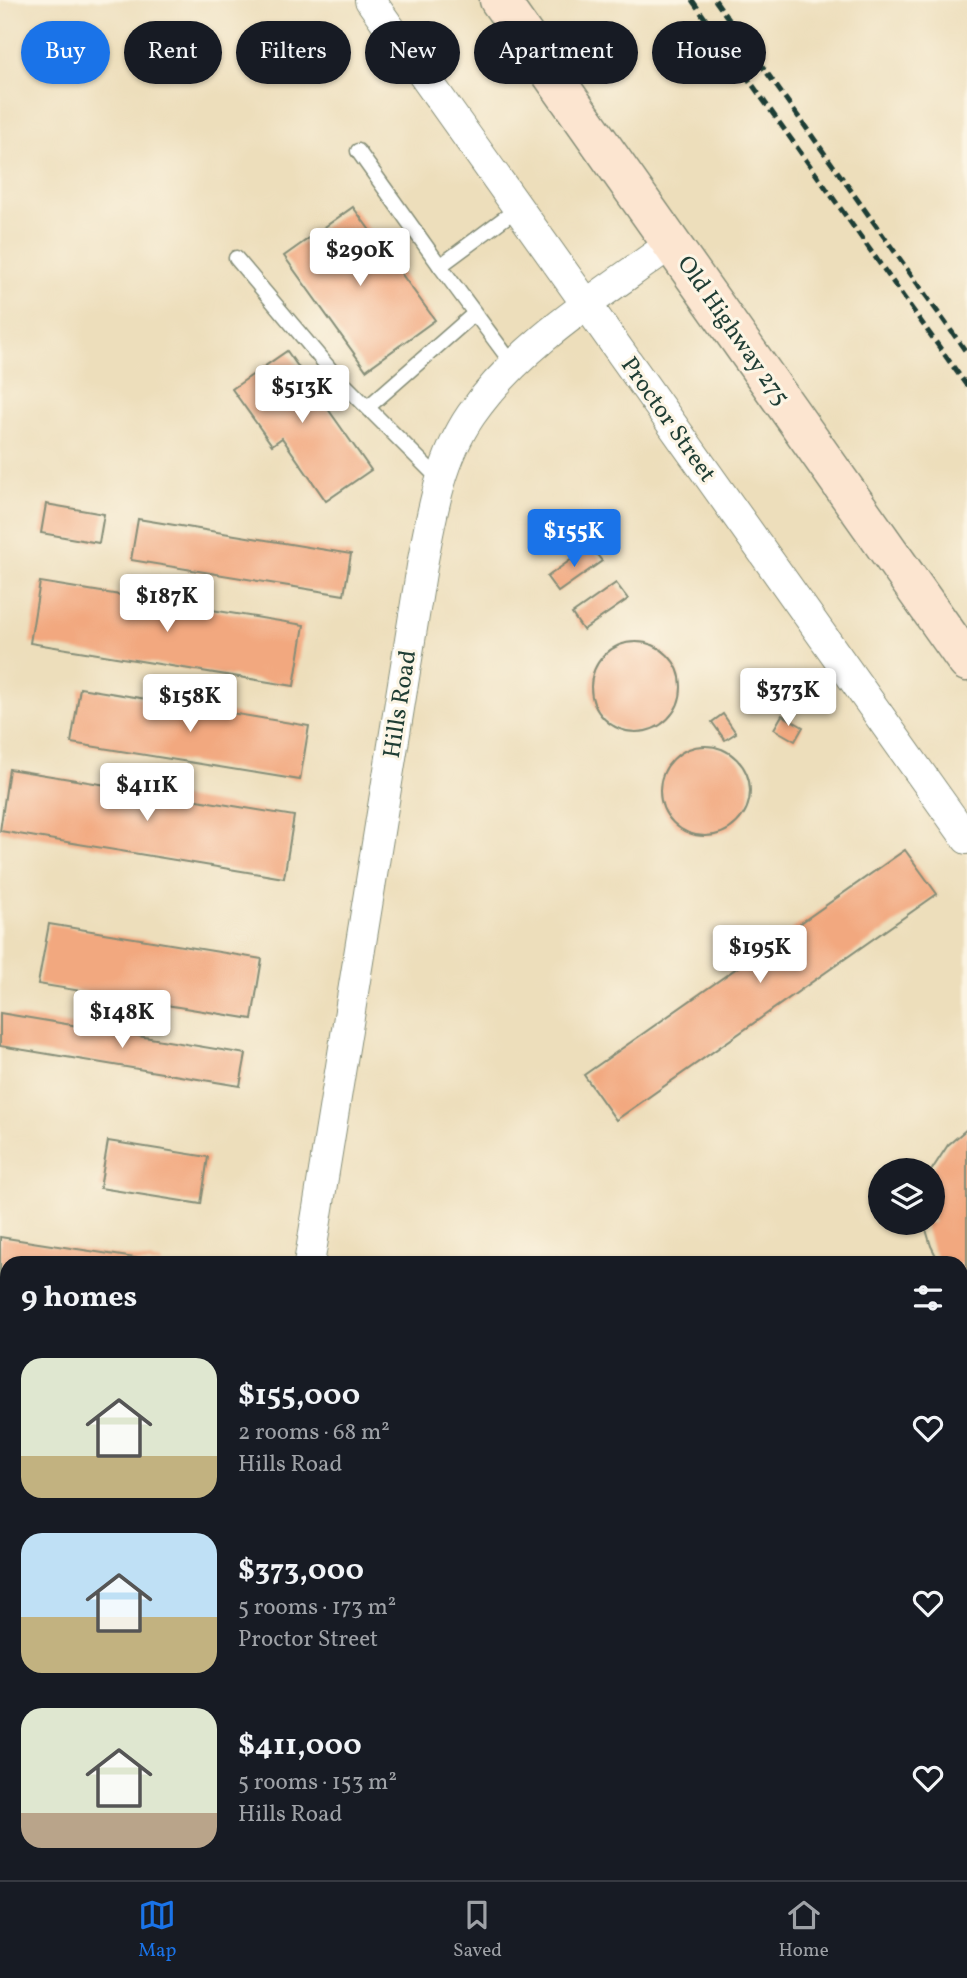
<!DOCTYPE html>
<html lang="en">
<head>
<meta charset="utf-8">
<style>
	:root { --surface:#171b24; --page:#20242c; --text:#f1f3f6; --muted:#9ea1a6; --line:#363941; --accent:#1a73e8 }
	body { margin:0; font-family:Vollkorn,serif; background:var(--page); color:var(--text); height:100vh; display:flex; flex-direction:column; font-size:26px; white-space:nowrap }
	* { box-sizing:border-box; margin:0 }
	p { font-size:23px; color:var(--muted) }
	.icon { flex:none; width:38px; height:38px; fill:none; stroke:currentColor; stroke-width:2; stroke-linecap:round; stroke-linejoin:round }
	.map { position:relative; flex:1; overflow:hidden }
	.details { position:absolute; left:0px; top:1256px; width:968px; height:625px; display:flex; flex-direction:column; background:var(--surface); border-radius:21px 21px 0 0; box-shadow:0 2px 5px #0004 }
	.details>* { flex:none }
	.banner { position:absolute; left:21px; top:21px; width:926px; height:63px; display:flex; gap:14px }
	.tools { position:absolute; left:868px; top:1158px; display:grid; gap:14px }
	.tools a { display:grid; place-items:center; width:77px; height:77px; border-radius:50%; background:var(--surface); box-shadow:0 2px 5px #0004; font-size:35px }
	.price { position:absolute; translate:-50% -60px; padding:0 16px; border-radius:7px; background:#fff; color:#222; font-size:23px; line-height:46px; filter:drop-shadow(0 2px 4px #0008) }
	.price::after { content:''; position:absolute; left:50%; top:42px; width:21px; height:16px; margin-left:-10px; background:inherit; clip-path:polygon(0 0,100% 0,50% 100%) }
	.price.current { background:var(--accent); color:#fff }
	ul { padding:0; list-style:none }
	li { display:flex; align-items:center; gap:21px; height:175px; padding:0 21px }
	li span { display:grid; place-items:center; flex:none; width:196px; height:140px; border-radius:21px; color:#555 }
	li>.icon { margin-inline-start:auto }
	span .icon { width:84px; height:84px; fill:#fffc; stroke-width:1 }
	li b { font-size:30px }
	h2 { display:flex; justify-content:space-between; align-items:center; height:84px; padding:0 21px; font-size:30px }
	.pill { padding:0 24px; border-radius:32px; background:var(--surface); box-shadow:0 2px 5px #0004; font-size:24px; line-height:63px }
	.pill.current { background:var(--accent); color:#fff }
	.menu { display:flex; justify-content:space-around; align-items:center; height:98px; border-top:2px solid var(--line); background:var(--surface); font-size:19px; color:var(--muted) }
	.menu a { display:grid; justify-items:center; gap:4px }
	.menu .current { color:var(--accent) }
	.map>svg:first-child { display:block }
</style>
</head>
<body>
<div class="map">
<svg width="967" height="1880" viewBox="0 0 967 1880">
	<rect width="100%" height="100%" fill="#fcf5e5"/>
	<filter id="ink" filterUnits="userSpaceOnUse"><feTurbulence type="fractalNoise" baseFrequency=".0143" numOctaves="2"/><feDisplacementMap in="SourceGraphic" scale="14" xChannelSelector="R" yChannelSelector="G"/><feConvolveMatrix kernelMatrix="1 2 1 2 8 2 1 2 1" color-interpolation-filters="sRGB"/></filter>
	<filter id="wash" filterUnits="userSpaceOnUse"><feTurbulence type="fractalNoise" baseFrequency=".00686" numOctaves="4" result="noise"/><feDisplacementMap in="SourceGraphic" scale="28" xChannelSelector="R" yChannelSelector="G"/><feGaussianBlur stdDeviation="1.57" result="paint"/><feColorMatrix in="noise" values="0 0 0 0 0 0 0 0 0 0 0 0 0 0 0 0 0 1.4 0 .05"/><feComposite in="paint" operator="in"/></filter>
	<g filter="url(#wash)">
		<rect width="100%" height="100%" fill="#eddebb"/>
		<g id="blocks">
			<g fill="#f2a87f">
				<path d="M353,207L435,320L366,370L284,256Z"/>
				<path d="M287,351L371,470L326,501L282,438L272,445L232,389Z"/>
				<path d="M46,504L104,514L99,543L41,533Z"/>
				<path d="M138,519L351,554L344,595L131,560Z"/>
				<path d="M590,546L602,561L558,592L547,577Z"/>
				<path d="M40,582L304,625L294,686L30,643Z"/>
				<path d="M616,583L628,599L583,630L572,614Z"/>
				<circle cx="636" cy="687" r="45"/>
				<path d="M80,688L309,726L300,780L71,743Z"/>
				<path d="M723,714L736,733L725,740L712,722Z"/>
				<path d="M782,715L803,727L795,741L774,729Z"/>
				<circle cx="705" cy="791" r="45"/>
				<path d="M9,769L294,816L284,878L0,831Z"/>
				<path d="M905,850L937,894L616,1120L584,1075Z"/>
				<path d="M49,924L262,959L252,1019L38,984Z"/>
				<path d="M0,1013L246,1054L240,1086L0,1046Z"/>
				<path d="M967,1129V1301L961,1293V1264H940L931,1246L924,1223H933L931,1171L948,1145Z"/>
				<path d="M108,1141L208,1157L201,1204L100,1188Z"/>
				<path d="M0,1237L161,1262V1264H7V1302L0,1301Z"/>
				<path d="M0,1350L7,1351V1414L0,1413Z"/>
				<path d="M0,1459L7,1460V1522L0,1521Z"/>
				<path d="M961,1516L967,1525V1858L961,1849Z"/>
				<path d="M0,1557L7,1558V1622L0,1621Z"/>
				<path d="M0,1669L7,1679V1761L0,1751Z"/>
			</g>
		</g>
	</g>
	<g filter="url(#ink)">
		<use href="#blocks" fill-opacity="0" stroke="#868e78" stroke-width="2"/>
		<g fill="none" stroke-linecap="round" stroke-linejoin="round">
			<defs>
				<g id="lane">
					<path d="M358,151L440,266"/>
					<path d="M236,258L334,374L441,481"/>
					<path d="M514,366L440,266L518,208"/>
					<path d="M368,407L474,314"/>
				</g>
				<g id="street">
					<path d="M370,0L967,839"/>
					<path d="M309,1264L423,560C432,511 442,457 471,415C521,343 603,294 672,243"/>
					<path d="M598,1874L602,1880"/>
				</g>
				<path id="secondary" d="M499,0L967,662"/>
			</defs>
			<use href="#lane" stroke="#868e78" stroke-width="17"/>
			<use href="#street" stroke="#868e78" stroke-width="32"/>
			<use href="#secondary" stroke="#868e78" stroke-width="41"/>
			<use href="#lane" stroke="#fff" stroke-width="14"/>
			<use href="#street" stroke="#fff" stroke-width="30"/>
			<use href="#secondary" stroke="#fce5d0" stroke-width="38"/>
			<g stroke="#1f3d34" stroke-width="5" stroke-dasharray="10 5" stroke-linecap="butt">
				<path d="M692,0L967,386"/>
				<path d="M715,0L967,353"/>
			</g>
		</g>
	</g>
	<g text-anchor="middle" stroke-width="6" stroke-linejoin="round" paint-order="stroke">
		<g font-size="24" fill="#1f3d34" stroke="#fcf5e5">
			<text transform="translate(734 330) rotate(55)" y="8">Old Highway 275</text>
			<text transform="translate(669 419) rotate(55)" y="8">Proctor Street</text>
			<text transform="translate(399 704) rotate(-81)" y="8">Hills Road</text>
		</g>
	</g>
</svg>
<div class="tools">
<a><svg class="icon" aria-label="layers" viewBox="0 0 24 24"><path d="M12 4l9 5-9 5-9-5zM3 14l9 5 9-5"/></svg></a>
</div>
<b class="price" style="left:360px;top:288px">$290K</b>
<b class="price" style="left:302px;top:425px">$513K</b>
<b class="price current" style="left:574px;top:569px">$155K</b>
<b class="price" style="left:167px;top:634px">$187K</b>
<b class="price" style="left:788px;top:728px">$373K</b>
<b class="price" style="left:190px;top:734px">$158K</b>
<b class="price" style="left:147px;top:823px">$411K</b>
<b class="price" style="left:760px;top:985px">$195K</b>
<b class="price" style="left:122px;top:1050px">$148K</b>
<div class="banner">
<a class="pill current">Buy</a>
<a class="pill">Rent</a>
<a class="pill">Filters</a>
<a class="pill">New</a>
<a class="pill">Apartment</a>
<a class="pill">House</a>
</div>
<section class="details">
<h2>9 homes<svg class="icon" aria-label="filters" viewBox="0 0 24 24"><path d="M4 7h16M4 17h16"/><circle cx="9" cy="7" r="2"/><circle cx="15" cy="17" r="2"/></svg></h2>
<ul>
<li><span style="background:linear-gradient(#dfe7d0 70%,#c2b280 0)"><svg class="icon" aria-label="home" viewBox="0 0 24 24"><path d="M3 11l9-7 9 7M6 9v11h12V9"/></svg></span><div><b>$155,000</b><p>2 rooms · 68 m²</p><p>Hills Road</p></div><svg class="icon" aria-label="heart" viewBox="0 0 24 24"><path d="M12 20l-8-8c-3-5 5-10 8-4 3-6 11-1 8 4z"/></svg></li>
<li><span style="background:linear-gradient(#bfe0f5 60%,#c2b280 0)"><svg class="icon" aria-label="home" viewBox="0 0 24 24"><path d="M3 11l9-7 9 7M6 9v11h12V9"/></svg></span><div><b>$373,000</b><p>5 rooms · 173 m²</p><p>Proctor Street</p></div><svg class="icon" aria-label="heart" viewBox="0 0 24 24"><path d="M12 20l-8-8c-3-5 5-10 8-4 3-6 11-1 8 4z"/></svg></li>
<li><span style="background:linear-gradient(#dfe7d0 75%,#b9a48a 0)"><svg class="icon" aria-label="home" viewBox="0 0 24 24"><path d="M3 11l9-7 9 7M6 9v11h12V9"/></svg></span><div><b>$411,000</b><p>5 rooms · 153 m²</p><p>Hills Road</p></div><svg class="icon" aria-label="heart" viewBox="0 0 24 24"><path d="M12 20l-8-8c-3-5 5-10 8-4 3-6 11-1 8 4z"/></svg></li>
</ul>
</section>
</div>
<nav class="menu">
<a class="current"><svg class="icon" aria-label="map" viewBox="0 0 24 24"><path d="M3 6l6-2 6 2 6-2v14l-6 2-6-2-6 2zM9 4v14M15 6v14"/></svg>Map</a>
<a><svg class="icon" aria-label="saved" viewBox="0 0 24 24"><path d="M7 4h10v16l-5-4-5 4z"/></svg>Saved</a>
<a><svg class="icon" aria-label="home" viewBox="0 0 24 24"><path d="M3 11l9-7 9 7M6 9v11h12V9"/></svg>Home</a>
</nav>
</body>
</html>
